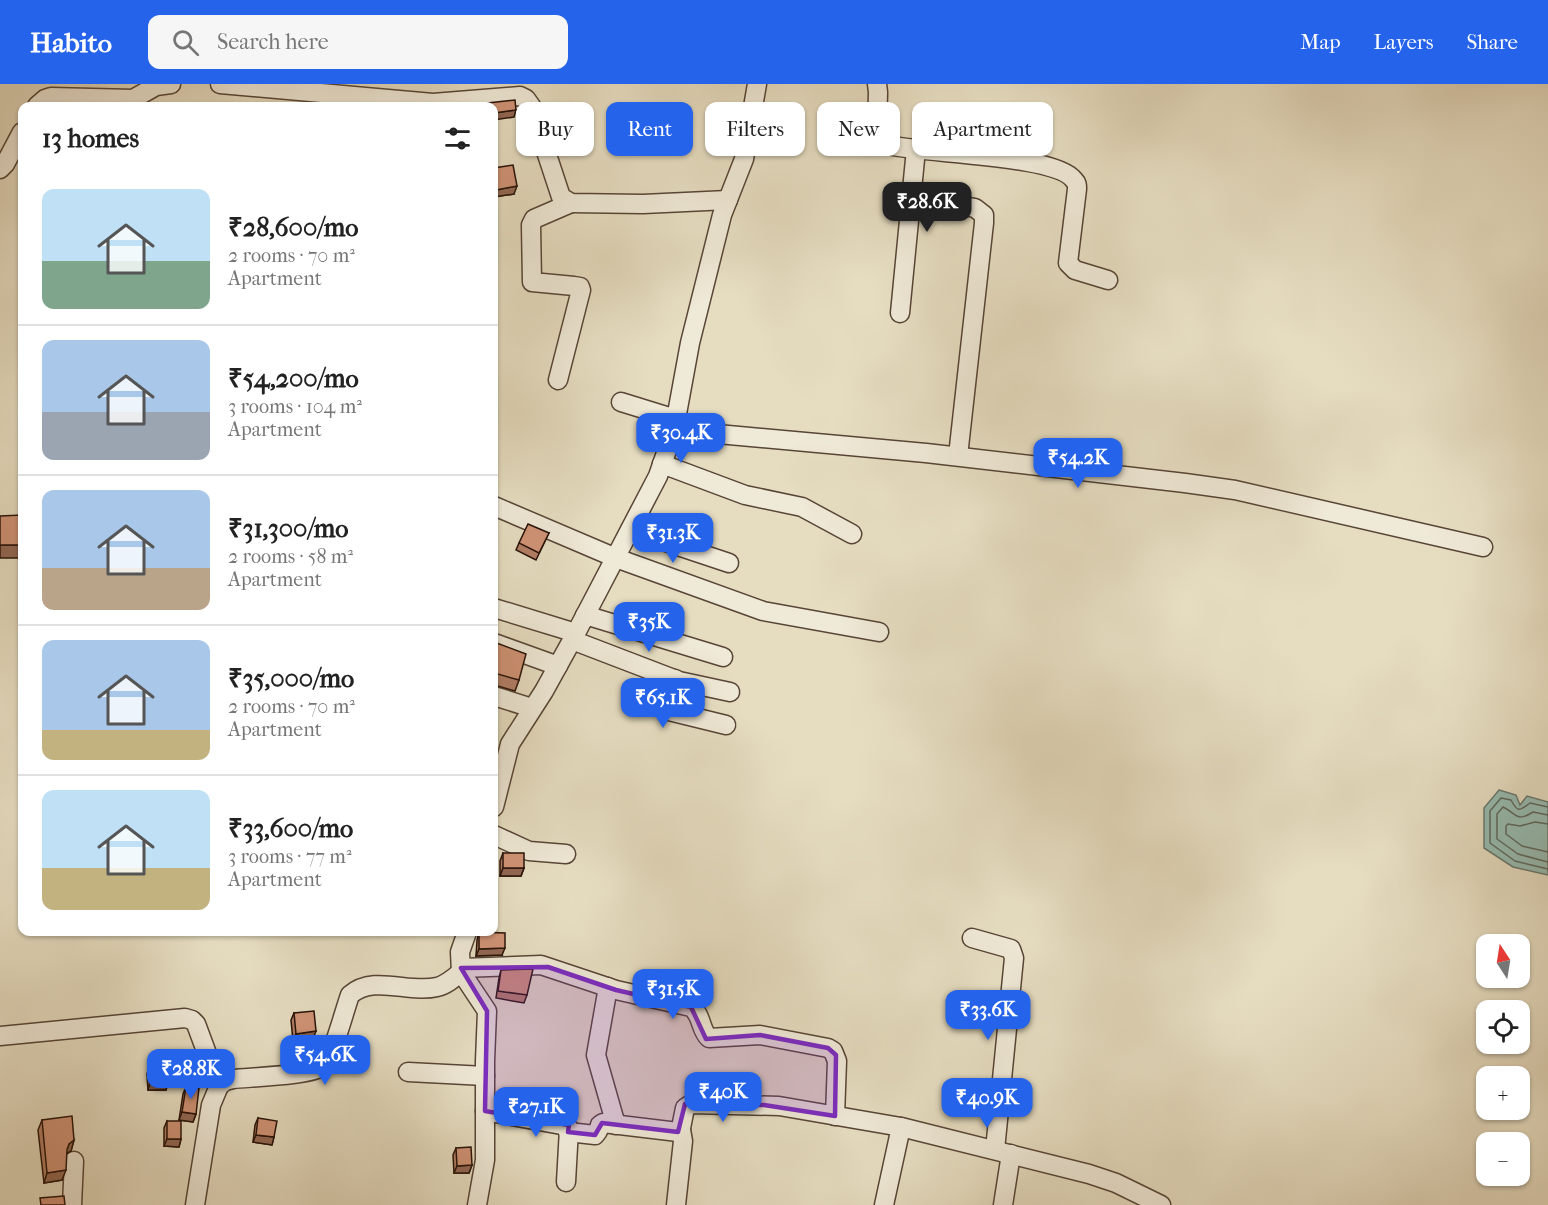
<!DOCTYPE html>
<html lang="en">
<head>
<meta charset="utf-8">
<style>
	:root { --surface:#fff; --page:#f6f6f6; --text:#222; --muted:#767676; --line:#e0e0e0; --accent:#2563eb }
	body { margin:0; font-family:"IM FELL French Canon",serif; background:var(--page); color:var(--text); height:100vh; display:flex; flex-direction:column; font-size:22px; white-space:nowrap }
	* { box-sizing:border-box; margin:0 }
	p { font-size:20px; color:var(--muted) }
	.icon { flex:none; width:33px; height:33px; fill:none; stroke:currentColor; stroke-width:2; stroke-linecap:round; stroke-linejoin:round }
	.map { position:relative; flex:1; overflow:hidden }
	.drawer { position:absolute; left:18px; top:18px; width:480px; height:834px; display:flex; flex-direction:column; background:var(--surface); border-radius:12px; box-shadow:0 2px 4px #0004 }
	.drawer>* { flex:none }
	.top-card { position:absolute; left:516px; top:18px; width:570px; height:54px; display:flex; gap:12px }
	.needle { width:39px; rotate:348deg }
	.fabs { position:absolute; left:1476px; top:850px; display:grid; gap:12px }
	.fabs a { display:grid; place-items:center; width:54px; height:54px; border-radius:12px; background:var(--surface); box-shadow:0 2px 4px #0004; font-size:30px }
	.price { position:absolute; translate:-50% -51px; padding:0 14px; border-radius:12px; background:var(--accent); color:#fff; font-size:20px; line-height:39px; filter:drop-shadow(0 2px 3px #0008) }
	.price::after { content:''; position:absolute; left:50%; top:36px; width:18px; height:14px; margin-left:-9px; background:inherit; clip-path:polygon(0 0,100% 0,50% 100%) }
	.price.on { background:#222; color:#fff }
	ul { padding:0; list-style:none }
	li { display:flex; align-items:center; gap:18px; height:150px; padding:0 24px }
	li+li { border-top:2px solid var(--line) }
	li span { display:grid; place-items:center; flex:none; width:168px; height:120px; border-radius:12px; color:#555 }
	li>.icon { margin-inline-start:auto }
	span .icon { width:72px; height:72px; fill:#fffc; stroke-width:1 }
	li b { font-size:26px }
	h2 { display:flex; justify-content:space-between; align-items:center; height:72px; padding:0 24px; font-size:26px }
	.chip { padding:0 21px; border-radius:12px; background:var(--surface); box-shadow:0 2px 4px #0004; font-size:21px; line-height:54px }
	.chip.on { background:var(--accent); color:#fff }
	header { display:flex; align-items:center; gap:36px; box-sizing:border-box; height:84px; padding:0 30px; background:var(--accent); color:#fff }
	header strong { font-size:28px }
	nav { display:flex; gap:33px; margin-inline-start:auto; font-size:21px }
	.search { width:420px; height:54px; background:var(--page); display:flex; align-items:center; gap:15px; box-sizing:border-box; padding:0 21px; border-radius:12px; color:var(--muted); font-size:22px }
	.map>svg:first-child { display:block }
</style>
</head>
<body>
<header>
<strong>Habito</strong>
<div class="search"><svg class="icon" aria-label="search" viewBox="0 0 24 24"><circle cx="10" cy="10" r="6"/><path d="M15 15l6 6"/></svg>Search here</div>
<nav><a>Map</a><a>Layers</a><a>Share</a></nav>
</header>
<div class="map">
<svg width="1548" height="1121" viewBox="0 0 1548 1121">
	<rect width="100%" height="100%" fill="#e6ddc1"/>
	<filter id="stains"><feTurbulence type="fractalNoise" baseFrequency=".00333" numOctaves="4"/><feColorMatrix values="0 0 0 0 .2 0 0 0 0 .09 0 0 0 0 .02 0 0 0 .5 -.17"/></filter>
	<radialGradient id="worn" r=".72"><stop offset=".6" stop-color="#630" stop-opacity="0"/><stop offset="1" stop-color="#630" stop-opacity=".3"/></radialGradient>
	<path fill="#96bcb2" stroke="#6a786e" stroke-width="1.5" d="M1499,706L1516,711L1520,721L1527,712L1548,718V791L1513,783L1484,764V724Z"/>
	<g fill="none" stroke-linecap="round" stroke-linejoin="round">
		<g stroke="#5e675d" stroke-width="1.5">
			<path d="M1548,723L1530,719C1519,727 1518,729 1511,716L1501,714L1490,727V759L1515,777L1548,785"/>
			<path d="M1548,731L1533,728C1516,739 1516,729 1503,723L1497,730V755L1518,770L1548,778"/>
			<path d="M1548,740L1535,738L1520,742L1508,740L1506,742V750L1522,762L1548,768"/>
		</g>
		<defs>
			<g id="minor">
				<path d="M220,0L433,19L520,12L526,15L531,22L561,113L571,119L643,120L728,116"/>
				<path d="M877,0L878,8L877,50L878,54L883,60C919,70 1056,70 1074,96C1077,99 1077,101 1077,105L1068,179L1075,186L1108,196"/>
				<path d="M37,22L45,15L51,13L133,15L156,2L171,0"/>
				<path d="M0,85L5,80L22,48"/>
				<path d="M913,113L975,124L984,131V139L958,372"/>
				<path d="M900,229L916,65"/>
				<path d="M558,296L581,206L580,203L574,202L532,198L531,141L534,135L571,119"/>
				<path d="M621,318L676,335"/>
				<path d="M674,346L926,369L1185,399L1235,406L1483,463"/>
				<path d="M662,380L745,411L802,423L852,450"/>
				<path d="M494,422L616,474L763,527L879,548"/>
				<path d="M630,446L729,479"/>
				<path d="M494,524L576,549"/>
				<path d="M585,531L723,573"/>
				<path d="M572,556L679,597L730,608"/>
				<path d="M494,559L558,582"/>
				<path d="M675,595L667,623L669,627L726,641"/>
				<path d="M494,612L532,624"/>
				<path d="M494,723L510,660L544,607L576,549L658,392L674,346L690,259L722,131L744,75L757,0"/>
				<path d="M494,751L529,767L566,770"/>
				<path d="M467,848L460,868L461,888L487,927L485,977V1076L477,1121"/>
				<path d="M972,854L1011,865L1014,874L995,1066"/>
				<path d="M461,884L541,881L616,906L691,923C702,930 700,946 709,954L760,951L828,964L833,967L837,977L835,1032"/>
				<path d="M608,903L596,971L616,1041"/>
				<path d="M0,952L185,934L192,936L196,940L219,1002"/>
				<path d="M408,988L485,992"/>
				<path d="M485,1027L567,1042L569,1045L566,1098"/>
				<path d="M568,1048L595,1051L598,1047L600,1041L603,1039L678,1048L681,1044L685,1024L691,1020L779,1022L901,1043"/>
				<path d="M72,1121L74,1077"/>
				<path d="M195,1121L211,1021L219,1002L225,997L233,995C250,993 314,992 325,981C332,973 345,925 350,911C374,890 409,910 437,903C446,901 454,894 461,888"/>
				<path d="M676,1121L683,1057L681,1046"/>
				<path d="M884,1121L901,1043L1089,1090L1116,1099L1161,1121"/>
				<path d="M1003,1121L1011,1070"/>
			</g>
		</defs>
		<use href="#minor" stroke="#574536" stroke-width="21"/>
		<use href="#minor" stroke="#efe9d7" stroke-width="18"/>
	</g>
	<g fill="#b37e65" stroke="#271208" stroke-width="1.5">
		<path d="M494,84L514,110L494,113Z"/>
		<path d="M549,449L536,476L516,466L519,459Z"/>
		<path d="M494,558L519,596L515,607L494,601Z"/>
		<path d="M503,769L524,784L521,792H500V777Z"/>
		<path d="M479,848L502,871L476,872L477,856Z"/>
		<path d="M501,886L527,911L524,919L496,914L499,894Z"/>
		<path d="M294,929L313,955L293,957L291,936Z"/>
		<path d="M149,982L168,998L166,1006H148L147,990Z"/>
		<path d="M186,1003L196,1030L193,1038L179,1036L183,1010Z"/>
		<path d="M258,1034L274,1053L272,1061L253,1058L255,1041Z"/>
		<path d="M42,1036L74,1056L71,1067L66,1070L62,1096L44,1099L38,1046Z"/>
		<path d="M167,1037L181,1055L179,1063L164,1062V1044Z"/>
		<path d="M456,1064L472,1081L469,1089H454L453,1071Z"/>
	</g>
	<g fill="#926753" stroke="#271208" stroke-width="1.5">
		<path d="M516,26L514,33L494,36V29Z"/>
		<path d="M517,102L514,110L494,113L496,106Z"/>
		<rect x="0" y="461" width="22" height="13"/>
		<path d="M503,784H524L521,792H500Z"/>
		<path d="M505,864L502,871L476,872L479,865Z"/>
		<path d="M316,947L313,955L293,957L296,950Z"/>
		<path d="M168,998L166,1006H148L150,999Z"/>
		<path d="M182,1028L196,1030L193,1038L179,1036Z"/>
		<path d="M256,1051L274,1053L272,1061L253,1058Z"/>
		<path d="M167,1055H181L179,1063L164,1062Z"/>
		<path d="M74,1056L71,1067L65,1070L69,1060Z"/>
		<path d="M472,1081L469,1089H454L457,1082Z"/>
		<path d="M66,1086L62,1096L44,1099L47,1089Z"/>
	</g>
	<g fill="#d09376" stroke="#271208" stroke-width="1.5">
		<path d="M515,16L516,26L494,29V22H480L479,20Z"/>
		<path d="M513,81L517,102L496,106L494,92V84Z"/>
		<path d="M22,431V461H0V432Z"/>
		<path d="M528,440L549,449L539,469L519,459Z"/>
		<path d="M494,558L526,570L519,596L494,589Z"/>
		<rect x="503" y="769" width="21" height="15"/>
		<path d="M479,848L505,849V864L479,865Z"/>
		<path d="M533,885L527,911L498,907L501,886Z"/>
		<path d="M314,927L316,947L296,950L294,929Z"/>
		<path d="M168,981V998L150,999L149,982Z"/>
		<path d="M186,1003L199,1004L196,1030L182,1028Z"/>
		<path d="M72,1032L74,1056L69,1060L67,1066L66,1086L47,1089L42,1036Z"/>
		<path d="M258,1034L277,1037L274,1053L256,1051Z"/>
		<rect x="167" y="1037" width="14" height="18"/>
		<path d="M471,1063L472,1081L457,1082L456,1064Z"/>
		<path d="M64,1112L65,1121H41L40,1114Z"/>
	</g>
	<path fill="#7b2cbf" fill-opacity="0.2" stroke="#7b2cbf" stroke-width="4.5" stroke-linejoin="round" d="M548,883L616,906L691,923L706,955L760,951L828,964L836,971L835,1032L764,1021L685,1020L678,1048L602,1039L595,1051L568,1048L569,1041L485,1027L487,927L461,884Z"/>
	<rect width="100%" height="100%" filter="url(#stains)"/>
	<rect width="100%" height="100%" fill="url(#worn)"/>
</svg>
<div class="fabs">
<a><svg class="needle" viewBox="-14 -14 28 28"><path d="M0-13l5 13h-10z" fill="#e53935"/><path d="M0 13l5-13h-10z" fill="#767676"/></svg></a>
<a><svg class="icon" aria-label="locate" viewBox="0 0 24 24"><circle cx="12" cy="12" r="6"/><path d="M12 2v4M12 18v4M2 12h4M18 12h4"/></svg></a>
<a>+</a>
<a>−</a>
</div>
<b class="price on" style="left:927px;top:149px">₹28.6K</b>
<b class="price" style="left:681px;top:380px">₹30.4K</b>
<b class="price" style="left:1078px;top:405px">₹54.2K</b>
<b class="price" style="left:673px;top:480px">₹31.3K</b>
<b class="price" style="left:649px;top:569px">₹35K</b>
<b class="price" style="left:663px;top:645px">₹65.1K</b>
<b class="price" style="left:673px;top:936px">₹31.5K</b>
<b class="price" style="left:988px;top:957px">₹33.6K</b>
<b class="price" style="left:325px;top:1002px">₹54.6K</b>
<b class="price" style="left:191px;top:1016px">₹28.8K</b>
<b class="price" style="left:723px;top:1039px">₹40K</b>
<b class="price" style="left:987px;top:1045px">₹40.9K</b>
<b class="price" style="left:536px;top:1054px">₹27.1K</b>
<div class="top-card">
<a class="chip">Buy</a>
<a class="chip on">Rent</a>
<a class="chip">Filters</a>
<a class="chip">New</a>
<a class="chip">Apartment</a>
</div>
<section class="drawer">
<h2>13 homes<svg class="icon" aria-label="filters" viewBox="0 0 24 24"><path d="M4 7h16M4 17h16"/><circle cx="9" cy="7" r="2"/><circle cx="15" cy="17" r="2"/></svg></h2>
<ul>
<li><span style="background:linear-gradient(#bfe0f5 60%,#7fa58c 0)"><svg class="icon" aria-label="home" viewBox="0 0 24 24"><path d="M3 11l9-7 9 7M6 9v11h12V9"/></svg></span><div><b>₹28,600/mo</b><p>2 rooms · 70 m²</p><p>Apartment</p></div></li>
<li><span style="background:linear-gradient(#a9c7e8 60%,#9aa5b1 0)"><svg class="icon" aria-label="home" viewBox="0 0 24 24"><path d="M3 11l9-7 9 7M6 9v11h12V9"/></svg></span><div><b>₹54,200/mo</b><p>3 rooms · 104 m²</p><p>Apartment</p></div></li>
<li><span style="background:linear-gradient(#a9c7e8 65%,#b9a48a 0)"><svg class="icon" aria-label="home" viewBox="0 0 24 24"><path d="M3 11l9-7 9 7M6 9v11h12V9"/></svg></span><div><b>₹31,300/mo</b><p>2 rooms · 58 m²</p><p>Apartment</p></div></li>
<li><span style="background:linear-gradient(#a9c7e8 75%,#c2b280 0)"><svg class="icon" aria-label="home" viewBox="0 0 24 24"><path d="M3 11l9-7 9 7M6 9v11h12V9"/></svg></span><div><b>₹35,000/mo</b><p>2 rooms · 70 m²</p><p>Apartment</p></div></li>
<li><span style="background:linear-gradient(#bfe0f5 65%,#c2b280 0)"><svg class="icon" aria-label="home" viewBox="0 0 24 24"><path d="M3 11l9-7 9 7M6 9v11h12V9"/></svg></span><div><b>₹33,600/mo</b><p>3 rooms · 77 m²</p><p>Apartment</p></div></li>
</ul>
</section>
</div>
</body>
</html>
